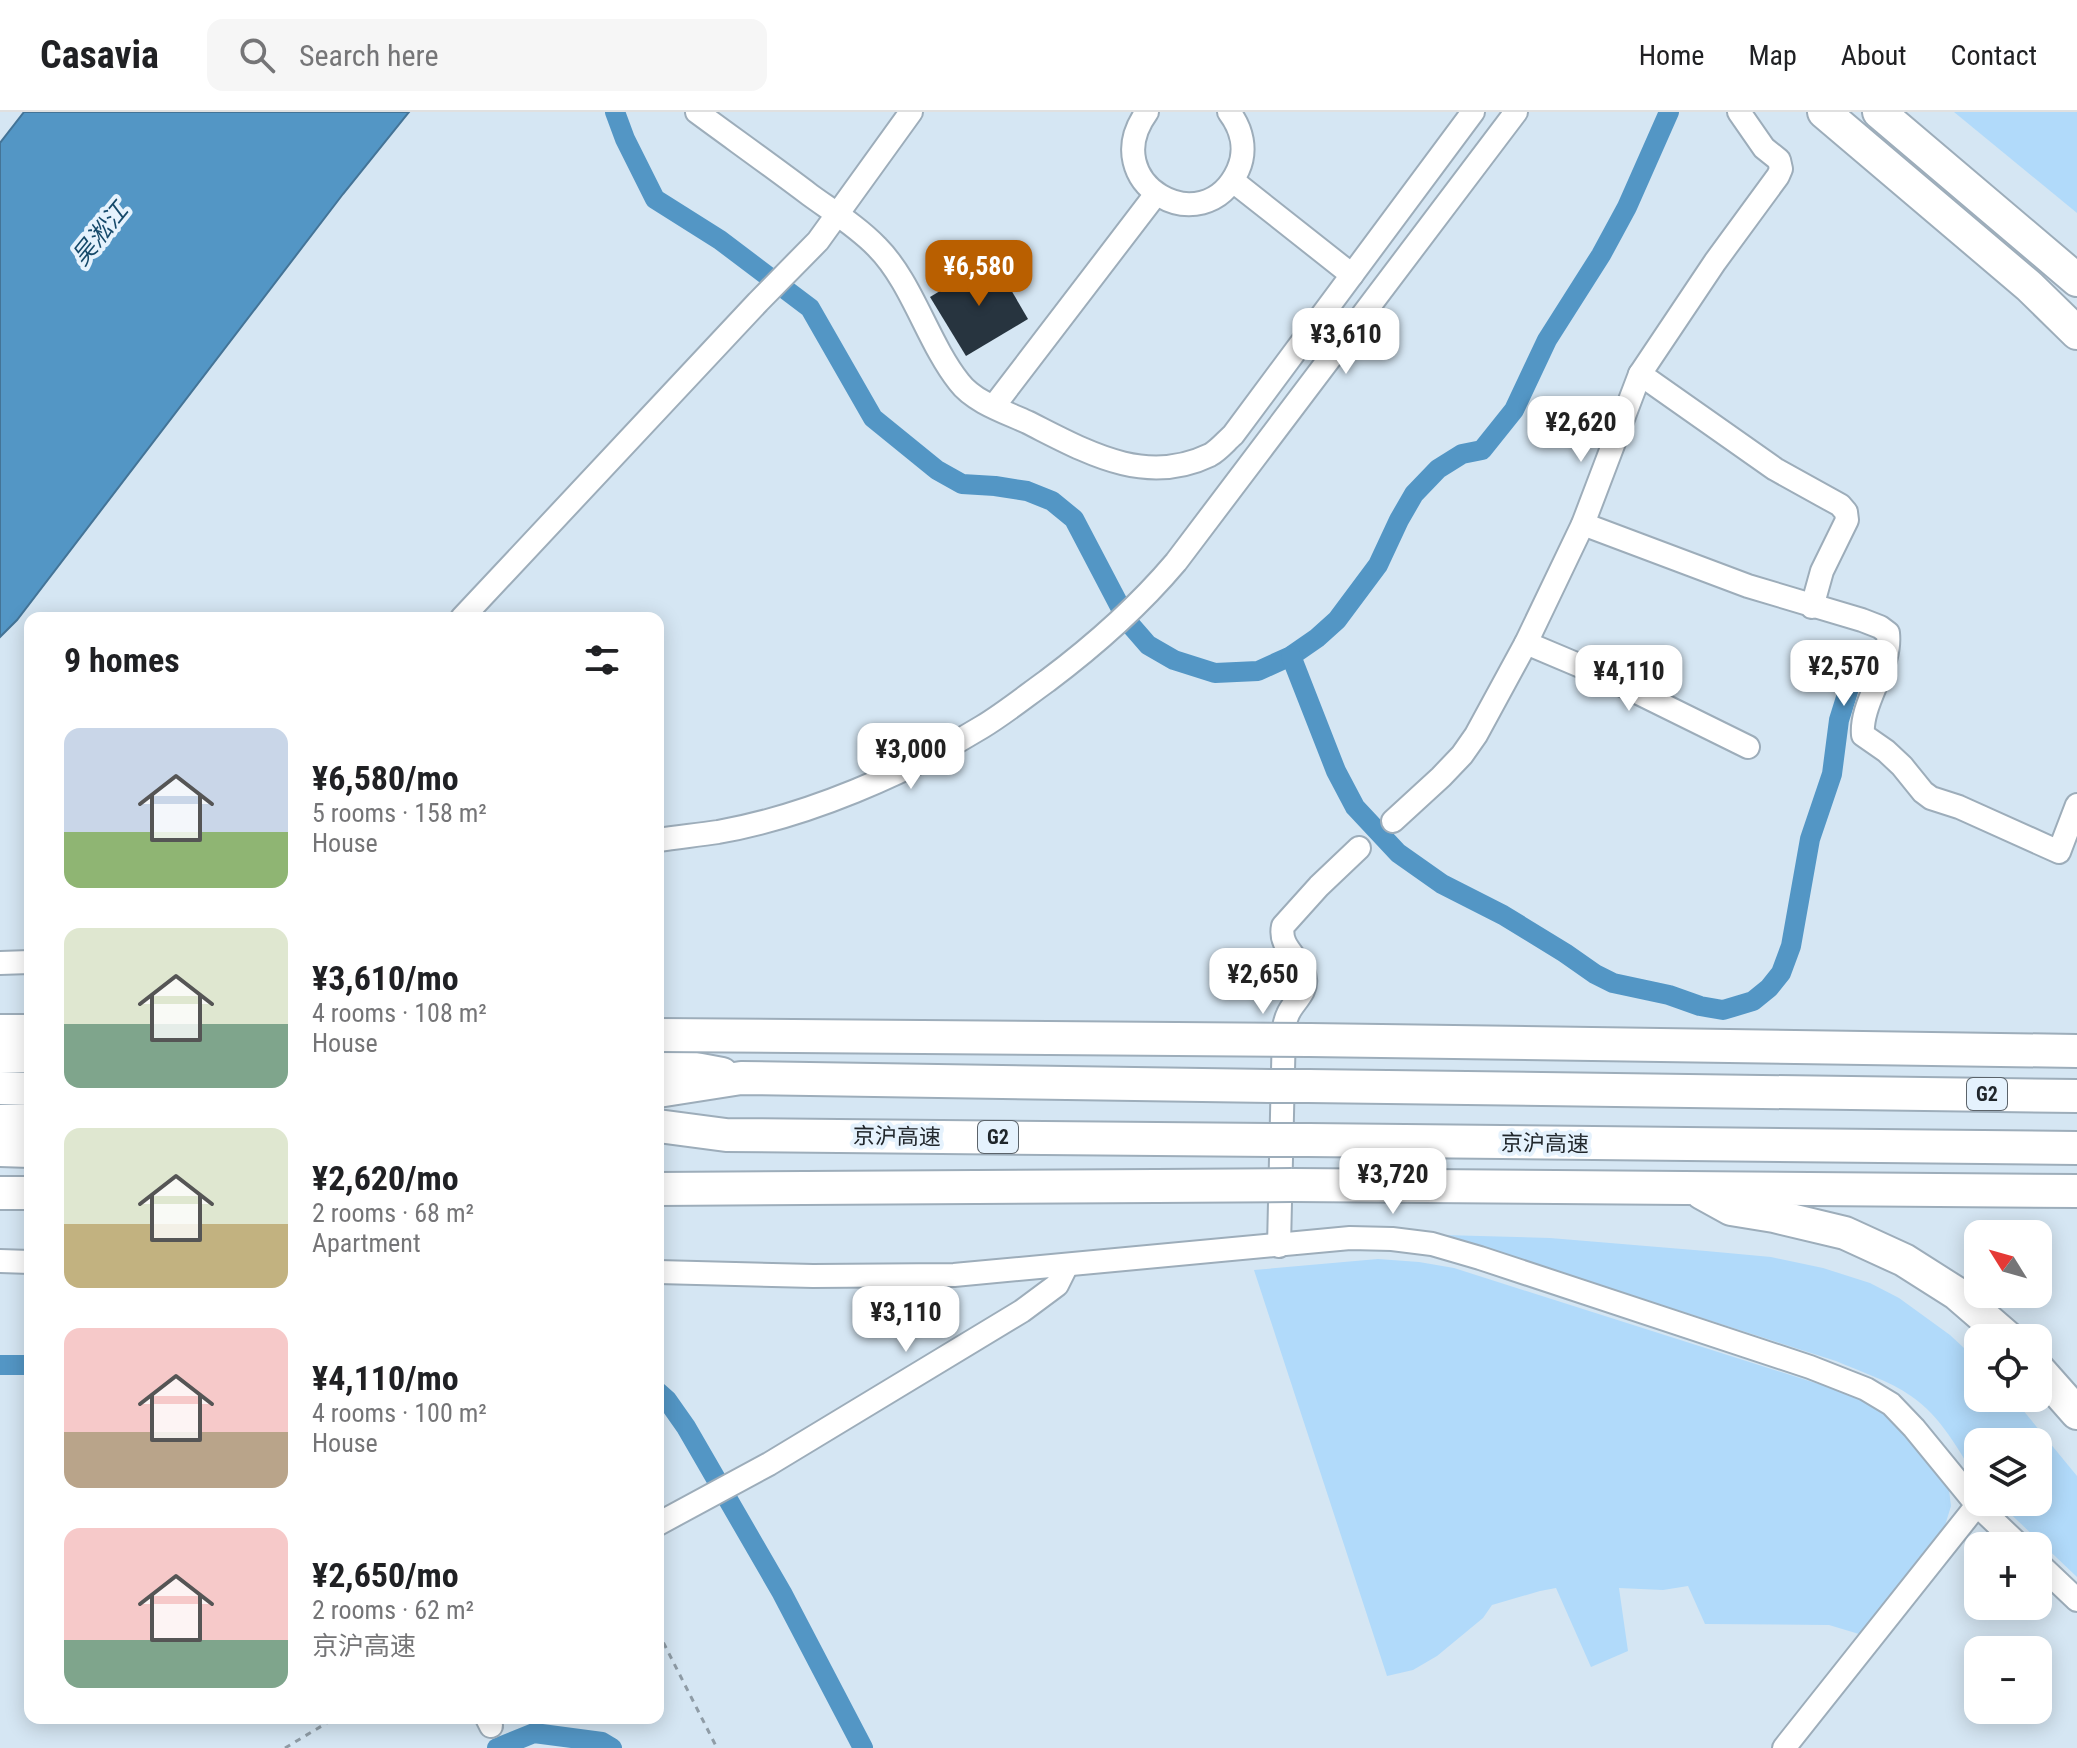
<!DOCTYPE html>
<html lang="en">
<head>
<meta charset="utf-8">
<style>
	:root { --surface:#fff; --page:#f6f6f6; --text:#202124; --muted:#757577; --line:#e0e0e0; --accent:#b95f00 }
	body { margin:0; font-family:"Roboto Condensed","Noto Sans SC",sans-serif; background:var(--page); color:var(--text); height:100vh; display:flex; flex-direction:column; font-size:30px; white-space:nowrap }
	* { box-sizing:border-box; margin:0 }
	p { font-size:26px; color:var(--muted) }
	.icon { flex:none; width:44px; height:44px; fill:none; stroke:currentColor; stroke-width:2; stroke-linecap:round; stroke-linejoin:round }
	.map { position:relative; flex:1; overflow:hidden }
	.panel { position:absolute; left:24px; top:500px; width:640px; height:1112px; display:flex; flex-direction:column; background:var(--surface); border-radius:16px; box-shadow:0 4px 20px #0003 }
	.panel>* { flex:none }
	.needle { width:52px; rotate:307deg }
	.fabs { position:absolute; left:1964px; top:1108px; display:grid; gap:16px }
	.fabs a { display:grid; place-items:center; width:88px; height:88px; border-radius:16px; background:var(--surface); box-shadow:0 4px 20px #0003; font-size:40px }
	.price { position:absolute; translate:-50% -68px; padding:0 18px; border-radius:16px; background:#fff; color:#222; font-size:26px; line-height:52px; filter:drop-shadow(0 2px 4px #0008) }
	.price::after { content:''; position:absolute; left:50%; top:48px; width:24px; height:18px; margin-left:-12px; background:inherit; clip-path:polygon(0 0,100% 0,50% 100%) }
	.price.current { background:var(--accent); color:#fff }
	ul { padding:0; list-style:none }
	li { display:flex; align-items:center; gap:24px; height:200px; padding:0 40px }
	li span { display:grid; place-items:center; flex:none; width:224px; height:160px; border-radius:16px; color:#555 }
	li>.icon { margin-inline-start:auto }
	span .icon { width:96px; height:96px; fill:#fffc; stroke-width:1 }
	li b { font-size:34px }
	h2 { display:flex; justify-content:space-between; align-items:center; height:96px; padding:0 40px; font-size:34px }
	header { display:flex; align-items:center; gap:48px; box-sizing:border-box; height:112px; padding:0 40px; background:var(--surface); border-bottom:2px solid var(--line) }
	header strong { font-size:38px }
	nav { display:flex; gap:44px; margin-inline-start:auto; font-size:28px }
	.search { width:560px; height:72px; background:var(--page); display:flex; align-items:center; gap:20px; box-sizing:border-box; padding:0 28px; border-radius:16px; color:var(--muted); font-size:30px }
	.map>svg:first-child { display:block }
</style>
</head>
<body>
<header>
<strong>Casavia</strong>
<div class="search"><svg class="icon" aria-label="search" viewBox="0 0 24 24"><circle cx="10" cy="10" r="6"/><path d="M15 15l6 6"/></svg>Search here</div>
<nav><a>Home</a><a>Map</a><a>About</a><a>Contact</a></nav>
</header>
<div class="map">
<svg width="2077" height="1636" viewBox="0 0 2077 1636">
	<rect width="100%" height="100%" fill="#d5e6f3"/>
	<g fill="#b1dafa">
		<path d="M1954,0H2077V101Z"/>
		<path d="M1443,1123L1550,1126L1706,1139L1771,1145L1823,1156L1870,1171L1899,1186L1950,1223L1978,1249V1286H2013L2077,1364V1465L1998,1390H2038V1330H1978V1369C1959,1339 1941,1304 1911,1284C1888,1268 1861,1260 1836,1249Z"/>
		<path d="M1378,1147L1419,1150L1454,1156L1850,1282L1873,1293L1896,1312L1932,1353L1949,1378L1951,1394L1943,1420L1859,1522L1829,1513L1705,1512L1688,1474L1663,1478L1619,1476L1628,1539L1591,1555L1556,1476L1540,1479L1492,1493L1483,1506L1437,1544L1413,1558L1387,1564L1254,1158Z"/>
	</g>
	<path fill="#5396c5" stroke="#447497" stroke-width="2" d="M24,0H409L343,82L17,508L0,525V31Z"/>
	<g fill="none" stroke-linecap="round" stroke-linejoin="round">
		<g stroke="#5396c5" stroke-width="20">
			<path d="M615,0L625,27L655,87L720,128L810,196L873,306L937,358L962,372L995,374L1027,379L1052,389L1074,407L1128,510L1148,533L1174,548L1215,561L1258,559L1291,544L1317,526L1337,508L1378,453L1399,408L1414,382L1438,357L1462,342L1482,338L1514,298L1547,228L1601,143L1627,95L1669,0"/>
			<path d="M1291,544L1336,659L1355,695L1398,741L1442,772L1503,803L1565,841L1595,862L1613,871L1669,883L1700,894L1723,898L1753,889L1769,876L1781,861L1791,834L1810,727L1832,662L1839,608L1859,544"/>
			<path d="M0,1253H30"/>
			<path d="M658,1280L667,1288L686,1315L782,1481L863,1636"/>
			<path d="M497,1636L534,1621L602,1630L612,1636"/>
		</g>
	</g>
	<path fill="#27343f" d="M993,147L1028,207L966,244L930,185Z"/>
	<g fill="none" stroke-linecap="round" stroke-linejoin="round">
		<defs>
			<g id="minor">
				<path d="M697,0C735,28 773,55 810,83C832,99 858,115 877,135C912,170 928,231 959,270C974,290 1005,300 1027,310C1085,339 1144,375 1210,343C1219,338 1226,329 1233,323L1473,0"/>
				<path d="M1147,0C1095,71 1204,133 1238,58C1247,38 1242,17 1229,0"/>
				<path d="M1233,69L1352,163"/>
				<path d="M1640,262L1775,357L1840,393L1846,400L1847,408L1822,459L1812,495"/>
				<path d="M994,294L1156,82"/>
				<path d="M1583,412L1748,474L1862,508L1880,515L1888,521C1892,555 1860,591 1863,623L1886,639L1902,654L1923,680L1931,686L1959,695L2059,740L2077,693"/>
				<path d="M462,506L758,190L818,129L911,0"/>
				<path d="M1526,531L1602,563L1748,635"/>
				<path d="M1393,709L1441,665L1462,643L1476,623L1526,531L1583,412L1640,262L1715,150L1778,64L1781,57L1779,48L1764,36L1739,0"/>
				<path d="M658,728C678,725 698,723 718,720C808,704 905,662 982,615C1005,601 1026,584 1047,569C1095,533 1138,495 1176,450L1516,0"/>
				<path d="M0,851L30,850"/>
				<path d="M1279,1134L1284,915C1285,910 1286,906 1288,902C1293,890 1307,881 1305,867C1303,846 1278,837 1283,814L1319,774L1359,736"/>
				<path d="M0,1149L30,1150"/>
				<path d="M658,1160L813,1164L954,1163L1350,1126L1392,1127L1432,1132L1480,1146L1810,1255L1866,1277L1891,1292L1914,1316L1977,1393L2020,1434"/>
				<path d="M658,1412L769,1352L1022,1199L1057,1173L1067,1153"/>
				<path d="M2038,1451L2077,1488"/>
				<path d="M487,1606L491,1614"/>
				<path d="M1784,1636L1977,1393"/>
			</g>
			<g id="highway">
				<path d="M1824,0L2029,174L2077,221"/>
				<path d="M1879,0L2077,168"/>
				<path d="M0,919H30"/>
				<path d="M1309,928L2077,939"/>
				<path d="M0,944H30"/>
				<path d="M658,950L722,962"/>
				<path d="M1308,974L2077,984"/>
				<path d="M0,976L30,977"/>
				<path d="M658,979L741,966L1270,974"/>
				<path d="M0,1009H30"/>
				<path d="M658,1014L726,1023L1270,1028"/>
				<path d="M1308,1028L2077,1036"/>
				<path d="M0,1038L30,1039"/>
				<path d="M1292,1073L2077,1079"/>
				<path d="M658,1077L1156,1074"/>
				<path d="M0,1081H30"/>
				<path d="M1702,1081L1731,1097L1774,1104L1845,1121L1904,1148L1956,1181L2008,1226"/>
				<path d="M2038,1257L2077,1301"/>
			</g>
		</defs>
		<use href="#minor" stroke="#9dadba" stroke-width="26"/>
		<use href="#highway" stroke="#9dadba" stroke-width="36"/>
		<g stroke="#8f9ca6" stroke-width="3" stroke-dasharray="6 6" stroke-linecap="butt">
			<path d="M658,1520L717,1636"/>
			<path d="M285,1636L335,1606"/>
		</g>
		<use href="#minor" stroke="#fff" stroke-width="22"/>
		<use href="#highway" stroke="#fff" stroke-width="32"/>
		<defs>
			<g id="highway-bridge">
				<path d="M658,923L1309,928"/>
				<path d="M1270,974H1308"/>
				<path d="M1270,1028H1308"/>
				<path d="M1156,1074L1292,1073"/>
			</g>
		</defs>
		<use href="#highway-bridge" stroke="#9dadba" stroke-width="36" stroke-linecap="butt"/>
		<use href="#highway-bridge" stroke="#fff" stroke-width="32"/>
	</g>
	<g text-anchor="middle" stroke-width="8" stroke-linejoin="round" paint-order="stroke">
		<g fill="#e5f2fd" stroke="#5b636a" stroke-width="2">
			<rect x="1967" y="966" width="40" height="32" rx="6"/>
			<rect x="978" y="1009" width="40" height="32" rx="6"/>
		</g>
		<g font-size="20" font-weight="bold" fill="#20262b">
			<text x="1987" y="989">G2</text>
			<text x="998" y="1032">G2</text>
		</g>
		<g font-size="22" fill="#20262b" stroke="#e5f2fd">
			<text transform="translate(897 1024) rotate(1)" y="8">京沪高速</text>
			<text transform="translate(1545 1031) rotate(1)" y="8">京沪高速</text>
		</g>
		<g font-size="24" font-style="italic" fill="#15496a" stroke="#e5f2fd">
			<text transform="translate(100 122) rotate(-51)" y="8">吴淞江</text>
		</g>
	</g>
</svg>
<div class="fabs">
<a><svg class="needle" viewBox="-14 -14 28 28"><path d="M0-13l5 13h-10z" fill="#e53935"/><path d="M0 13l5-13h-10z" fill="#757577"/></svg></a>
<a><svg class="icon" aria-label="locate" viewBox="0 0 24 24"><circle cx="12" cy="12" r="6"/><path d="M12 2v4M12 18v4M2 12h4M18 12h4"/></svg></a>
<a><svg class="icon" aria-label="layers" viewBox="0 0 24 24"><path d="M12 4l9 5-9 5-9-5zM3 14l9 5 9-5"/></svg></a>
<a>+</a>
<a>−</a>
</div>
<b class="price current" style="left:979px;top:196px">¥6,580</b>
<b class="price" style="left:1346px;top:264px">¥3,610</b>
<b class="price" style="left:1581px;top:352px">¥2,620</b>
<b class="price" style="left:1844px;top:596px">¥2,570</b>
<b class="price" style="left:1629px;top:601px">¥4,110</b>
<b class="price" style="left:911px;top:679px">¥3,000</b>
<b class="price" style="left:1263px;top:904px">¥2,650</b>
<b class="price" style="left:1393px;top:1104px">¥3,720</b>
<b class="price" style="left:906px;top:1242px">¥3,110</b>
<section class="panel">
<h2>9 homes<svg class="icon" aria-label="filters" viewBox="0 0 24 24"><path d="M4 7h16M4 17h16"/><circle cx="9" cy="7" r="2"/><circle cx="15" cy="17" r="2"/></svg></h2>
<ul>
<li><span style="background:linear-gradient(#c9d6e8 65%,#8fb573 0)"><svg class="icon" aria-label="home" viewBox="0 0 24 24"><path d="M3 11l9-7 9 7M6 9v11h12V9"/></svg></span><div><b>¥6,580/mo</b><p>5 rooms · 158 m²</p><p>House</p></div></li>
<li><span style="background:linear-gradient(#dfe7d0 60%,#7fa58c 0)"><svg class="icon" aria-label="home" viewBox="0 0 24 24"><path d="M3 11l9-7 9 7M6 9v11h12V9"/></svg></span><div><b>¥3,610/mo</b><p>4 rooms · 108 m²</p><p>House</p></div></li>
<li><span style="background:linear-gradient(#dfe7d0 60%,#c2b280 0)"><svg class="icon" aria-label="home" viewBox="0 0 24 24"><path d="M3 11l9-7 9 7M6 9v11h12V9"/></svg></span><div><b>¥2,620/mo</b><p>2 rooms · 68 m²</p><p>Apartment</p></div></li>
<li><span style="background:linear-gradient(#f6c9c9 65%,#b9a48a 0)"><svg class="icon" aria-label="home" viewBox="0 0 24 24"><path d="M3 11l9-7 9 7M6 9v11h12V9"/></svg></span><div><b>¥4,110/mo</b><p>4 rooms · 100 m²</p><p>House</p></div></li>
<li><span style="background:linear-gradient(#f6c9c9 70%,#7fa58c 0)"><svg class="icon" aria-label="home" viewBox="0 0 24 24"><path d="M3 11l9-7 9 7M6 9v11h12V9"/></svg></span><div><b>¥2,650/mo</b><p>2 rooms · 62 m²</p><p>京沪高速</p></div></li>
</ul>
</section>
</div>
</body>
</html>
